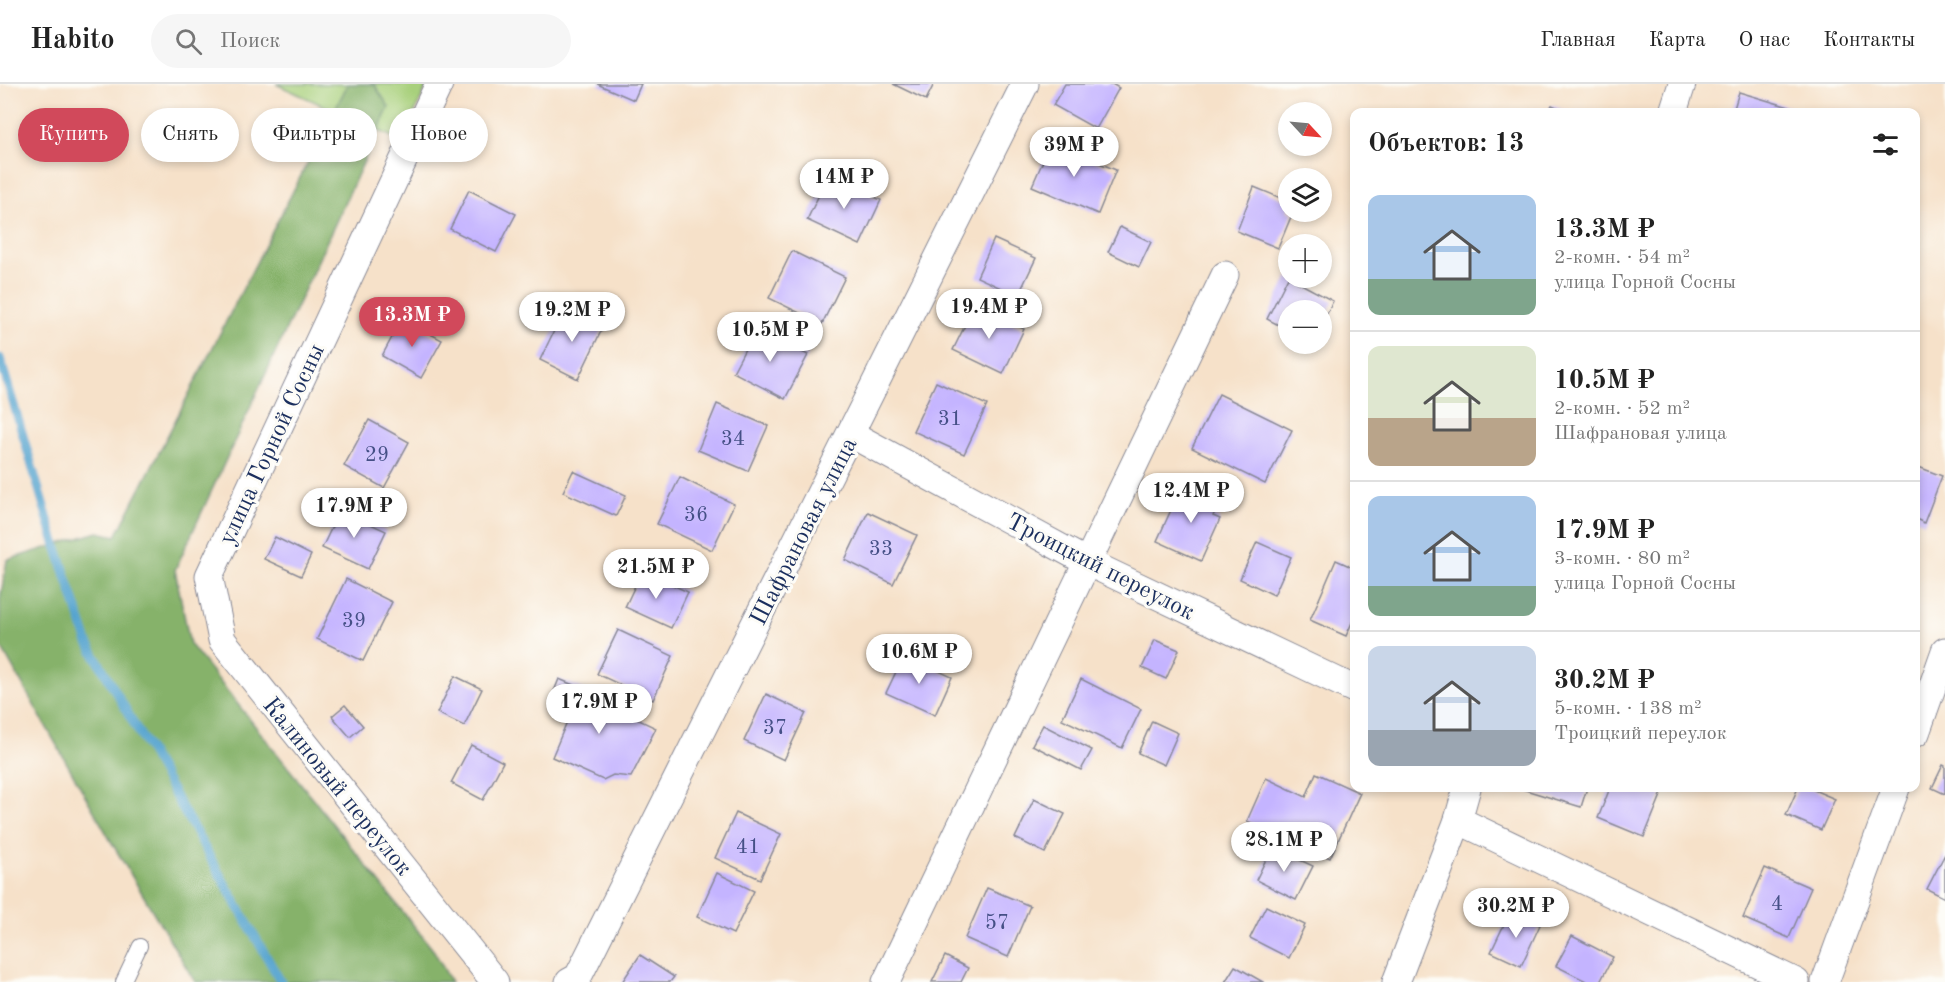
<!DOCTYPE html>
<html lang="ru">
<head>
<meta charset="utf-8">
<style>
	:root { --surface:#fff; --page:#f6f6f6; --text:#222; --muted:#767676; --line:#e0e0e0; --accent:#d1495b }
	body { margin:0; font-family:"Old Standard TT",serif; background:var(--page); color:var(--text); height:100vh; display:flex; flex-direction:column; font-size:22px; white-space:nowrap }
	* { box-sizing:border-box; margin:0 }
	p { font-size:20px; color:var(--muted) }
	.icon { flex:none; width:33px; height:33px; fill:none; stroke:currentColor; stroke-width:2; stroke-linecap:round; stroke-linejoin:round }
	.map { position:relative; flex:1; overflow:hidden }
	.sheet { position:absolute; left:1350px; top:24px; width:570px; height:684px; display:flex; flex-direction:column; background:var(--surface); border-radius:12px; box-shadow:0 3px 9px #0003 }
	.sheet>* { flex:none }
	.banner { position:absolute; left:18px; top:24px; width:570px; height:54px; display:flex; gap:12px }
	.needle { width:39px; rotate:116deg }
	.tools { position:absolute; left:1278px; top:18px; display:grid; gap:12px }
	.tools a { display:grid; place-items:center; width:54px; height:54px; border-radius:50%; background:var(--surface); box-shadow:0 3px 9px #0003; font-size:30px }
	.price { position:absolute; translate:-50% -51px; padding:0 14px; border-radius:21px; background:#fff; color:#222; font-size:20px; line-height:39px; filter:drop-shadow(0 2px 3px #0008) }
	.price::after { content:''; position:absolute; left:50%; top:36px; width:18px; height:14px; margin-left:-9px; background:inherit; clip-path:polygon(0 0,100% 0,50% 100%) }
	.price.selected { background:var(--accent); color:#fff }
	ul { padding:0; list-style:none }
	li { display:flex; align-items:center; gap:18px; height:150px; padding:0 18px }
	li+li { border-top:2px solid var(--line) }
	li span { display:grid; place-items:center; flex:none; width:168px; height:120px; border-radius:12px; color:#555 }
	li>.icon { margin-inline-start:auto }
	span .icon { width:72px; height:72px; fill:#fffc; stroke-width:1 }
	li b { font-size:26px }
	h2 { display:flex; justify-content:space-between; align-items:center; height:72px; padding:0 18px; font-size:26px }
	.pill { padding:0 21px; border-radius:27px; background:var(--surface); box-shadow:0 3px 9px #0003; font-size:21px; line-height:54px }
	.pill.selected { background:var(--accent); color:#fff }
	header { display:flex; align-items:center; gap:36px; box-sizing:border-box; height:84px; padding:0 30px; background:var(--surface); border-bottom:2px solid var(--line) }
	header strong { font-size:28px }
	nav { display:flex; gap:33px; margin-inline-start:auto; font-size:21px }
	.search { width:420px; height:54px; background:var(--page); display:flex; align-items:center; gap:15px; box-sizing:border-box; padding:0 21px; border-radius:33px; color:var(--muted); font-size:22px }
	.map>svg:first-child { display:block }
</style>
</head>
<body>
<header>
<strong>Habito</strong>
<div class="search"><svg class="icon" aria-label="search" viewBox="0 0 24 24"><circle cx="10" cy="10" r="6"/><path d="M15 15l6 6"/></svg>Поиск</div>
<nav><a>Главная</a><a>Карта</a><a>О нас</a><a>Контакты</a></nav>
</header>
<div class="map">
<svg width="1945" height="898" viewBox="0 0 1945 898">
	<rect width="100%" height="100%" fill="#fdfcf7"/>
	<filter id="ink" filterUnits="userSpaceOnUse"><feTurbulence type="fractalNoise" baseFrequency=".0167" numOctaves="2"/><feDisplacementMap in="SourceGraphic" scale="12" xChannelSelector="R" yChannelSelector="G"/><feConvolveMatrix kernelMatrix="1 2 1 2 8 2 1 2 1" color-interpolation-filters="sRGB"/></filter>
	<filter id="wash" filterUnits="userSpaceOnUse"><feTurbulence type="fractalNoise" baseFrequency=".008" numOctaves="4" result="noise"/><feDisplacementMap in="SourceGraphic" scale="24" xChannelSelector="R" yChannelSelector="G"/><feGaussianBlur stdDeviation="1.35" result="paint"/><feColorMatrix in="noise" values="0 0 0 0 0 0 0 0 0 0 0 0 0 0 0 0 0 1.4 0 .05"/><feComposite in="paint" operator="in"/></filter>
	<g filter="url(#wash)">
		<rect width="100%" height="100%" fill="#f6e1c9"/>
		<path fill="#a8d07b" stroke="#62806c" stroke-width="1.5" d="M276,0H428L401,57Z"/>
		<path fill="#86b26b" stroke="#507064" stroke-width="1.5" d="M348,0H374L389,23L175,486L190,560L434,867L451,898H195L112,759L0,561V515L7,476L98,448L116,452Z"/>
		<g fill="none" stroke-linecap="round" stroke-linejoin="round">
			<path stroke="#56a4cf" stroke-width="9" d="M0,274L51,446L88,559L281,898"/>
		</g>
		<g id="blocks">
			<g fill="#c4b4ff">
				<path d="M597,0H641L634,16Z"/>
				<path d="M893,0H934L926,16Z"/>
				<path d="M1065,0H1112L1119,4L1096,45L1053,21Z"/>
				<path d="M1739,8L1799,26L1798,28H1733Z"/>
				<path d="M1552,21L1567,28H1548Z"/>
				<path d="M1051,59L1116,86L1098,130L1032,102Z"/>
				<path d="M828,92L881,116L860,161L807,136Z"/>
				<path d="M1254,103L1288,117V128H1293L1278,164L1237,147Z"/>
				<path d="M469,106L516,130L496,168L450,145Z"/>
				<path d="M1120,143L1151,158L1139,183L1108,168Z"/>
				<path d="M994,155L1036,174L1018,212L977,193Z"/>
				<path d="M792,167L845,193L822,240L769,214Z"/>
				<path d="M1288,193L1333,217L1322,240V226H1288V246L1267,235Z"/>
				<path d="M975,221L1024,245L1003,290L953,266Z"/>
				<path d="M565,224L603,243L578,295L540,276Z"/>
				<path d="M402,235L442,256L421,294L382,272Z"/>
				<path d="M756,244L808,271L785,315L733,288Z"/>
				<path d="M936,298L987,321L964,370L913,347Z"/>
				<path d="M1219,310L1292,346L1265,400L1192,364Z"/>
				<path d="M717,320L768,342L748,387L698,366Z"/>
				<path d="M369,336L409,358L384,404L344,382Z"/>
				<path d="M1916,382L1942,392L1924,439L1916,435Z"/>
				<path d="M573,387L626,411L616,432L563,408Z"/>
				<path d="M680,393L734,420L712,466L657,440Z"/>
				<path d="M1190,402L1220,416L1213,432L1220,435L1201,477L1157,457L1176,415L1182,418Z"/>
				<path d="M340,426L386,447L368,485L322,464Z"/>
				<path d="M868,428L917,451L893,500L845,476Z"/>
				<path d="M275,453L311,471L301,492L264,475Z"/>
				<path d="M1257,458L1291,473L1274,511L1240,495Z"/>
				<path d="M1336,476L1354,484V534L1346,552L1310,536Z"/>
				<path d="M642,487L688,508L671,544L625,523Z"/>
				<path d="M346,495L392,518L363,577L317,555Z"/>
				<path d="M618,546L673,572L653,616L597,590Z"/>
				<path d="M1155,556L1179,566L1166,595L1142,584Z"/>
				<path d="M904,571L952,593L935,631L886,609Z"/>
				<path d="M455,592L482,605L464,642L437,629Z"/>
				<path d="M559,595L597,611L595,615L656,644L631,693L613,691L603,696L552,673L571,628L550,617Z"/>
				<path d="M1081,595L1141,625L1122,664L1062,635Z"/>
				<path d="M766,610L806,629L784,676L744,657Z"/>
				<path d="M345,621L363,642L350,653L332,632Z"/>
				<path d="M1152,637L1178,649L1164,681L1138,669Z"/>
				<path d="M1043,641L1092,666L1081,686L1032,661Z"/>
				<path d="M471,661L503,678L483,716L451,699Z"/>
				<path d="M1943,681L1945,682V710L1932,704Z"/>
				<path d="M1316,689L1360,709L1330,774L1247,737L1266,694L1306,713Z"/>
				<path d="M1519,704H1587L1581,723Z"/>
				<path d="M1610,704H1664L1644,753L1598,734Z"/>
				<path d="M1798,704H1809L1835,715L1821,746L1786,731Z"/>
				<path d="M1034,715L1065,730L1045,769L1015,754Z"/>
				<path d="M736,729L781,750L760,795L715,774Z"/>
				<path d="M1272,763L1313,782L1296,816L1256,796Z"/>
				<path d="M1945,770V814L1927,805Z"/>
				<path d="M1765,784L1811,804L1789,854L1743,834Z"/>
				<path d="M717,789L754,807L733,850L697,833Z"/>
				<path d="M987,804L1030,822L1008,873L965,854Z"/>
				<path d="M1266,822L1305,841L1289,874L1250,854Z"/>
				<path d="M1510,828L1540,841L1521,882L1491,868Z"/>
				<path d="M1572,852L1613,873L1600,898H1588L1556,882Z"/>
				<path d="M640,871L674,893L670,898H622Z"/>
				<path d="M945,872L968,884L961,898H932Z"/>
				<path d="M1235,882L1263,898H1225Z"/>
			</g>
		</g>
	</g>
	<g filter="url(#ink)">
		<use href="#blocks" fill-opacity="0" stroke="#888894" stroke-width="1.5"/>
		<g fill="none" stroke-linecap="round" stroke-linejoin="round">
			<defs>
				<path id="service" d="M123,898L140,862"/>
				<g id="minor">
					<path d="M439,0L209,492L222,556L495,898"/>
					<path d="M1673,28L1682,0"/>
					<path d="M851,350L1087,478L1354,605"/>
					<path d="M1916,649L1945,567"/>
					<path d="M1458,736L1796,898"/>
					<path d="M569,898L578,893L1025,0"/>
					<path d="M886,898L1225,191"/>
					<path d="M1396,898L1458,736L1467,704"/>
					<path d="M1825,898L1896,704"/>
				</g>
			</defs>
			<use href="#service" stroke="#888894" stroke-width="16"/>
			<use href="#minor" stroke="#888894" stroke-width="29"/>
			<use href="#service" stroke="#fff" stroke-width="14"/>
			<use href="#minor" stroke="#fff" stroke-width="27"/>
		</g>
	</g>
	<g text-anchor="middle" stroke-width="6" stroke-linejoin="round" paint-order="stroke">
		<g font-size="21" fill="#455086">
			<text x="950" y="341">31</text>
			<text x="733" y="361">34</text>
			<text x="377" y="377">29</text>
			<text x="696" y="437">36</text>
			<text x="881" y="471">33</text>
			<text x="354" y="543">39</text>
			<text x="775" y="650">37</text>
			<text x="748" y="769">41</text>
			<text x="1777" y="826">4</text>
			<text x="997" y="845">57</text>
		</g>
		<g font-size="24" fill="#1b2f5e" stroke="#fdfcf7">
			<text transform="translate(271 360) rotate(-65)" y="8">улица Горной Сосны</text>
			<text transform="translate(803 447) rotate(-63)" y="8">Шафрановая улица</text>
			<text transform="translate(1101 482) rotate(27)" y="8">Троицкий переулок</text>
			<text transform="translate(338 702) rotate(51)" y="8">Калиновый переулок</text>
		</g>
	</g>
</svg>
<div class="tools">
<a><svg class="needle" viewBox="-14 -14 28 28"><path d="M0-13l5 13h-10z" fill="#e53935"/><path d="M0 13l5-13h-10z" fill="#767676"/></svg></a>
<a><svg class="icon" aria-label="layers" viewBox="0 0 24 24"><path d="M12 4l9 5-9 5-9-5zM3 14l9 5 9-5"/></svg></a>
<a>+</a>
<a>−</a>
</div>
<b class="price" style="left:1074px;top:94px">39M ₽</b>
<b class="price" style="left:844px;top:126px">14M ₽</b>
<b class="price" style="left:989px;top:256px">19.4M ₽</b>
<b class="price" style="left:572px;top:259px">19.2M ₽</b>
<b class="price selected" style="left:412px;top:264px">13.3M ₽</b>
<b class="price" style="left:770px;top:279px">10.5M ₽</b>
<b class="price" style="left:1191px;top:440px">12.4M ₽</b>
<b class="price" style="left:354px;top:455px">17.9M ₽</b>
<b class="price" style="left:656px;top:516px">21.5M ₽</b>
<b class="price" style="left:919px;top:601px">10.6M ₽</b>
<b class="price" style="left:599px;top:651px">17.9M ₽</b>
<b class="price" style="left:1284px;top:789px">28.1M ₽</b>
<b class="price" style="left:1516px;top:855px">30.2M ₽</b>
<div class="banner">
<a class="pill selected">Купить</a>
<a class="pill">Снять</a>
<a class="pill">Фильтры</a>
<a class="pill">Новое</a>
</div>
<section class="sheet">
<h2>Объектов: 13<svg class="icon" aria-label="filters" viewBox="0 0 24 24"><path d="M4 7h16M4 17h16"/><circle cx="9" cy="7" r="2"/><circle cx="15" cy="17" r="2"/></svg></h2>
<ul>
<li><span style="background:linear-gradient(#a9c7e8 70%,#7fa58c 0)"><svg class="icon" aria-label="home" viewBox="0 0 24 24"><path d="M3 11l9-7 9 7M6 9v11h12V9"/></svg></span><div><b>13.3M ₽</b><p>2-комн. · 54 m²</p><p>улица Горной Сосны</p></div></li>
<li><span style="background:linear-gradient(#dfe7d0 60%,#b9a48a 0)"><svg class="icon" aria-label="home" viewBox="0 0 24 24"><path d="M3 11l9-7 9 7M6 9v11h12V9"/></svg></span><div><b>10.5M ₽</b><p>2-комн. · 52 m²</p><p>Шафрановая улица</p></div></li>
<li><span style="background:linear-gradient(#a9c7e8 75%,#7fa58c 0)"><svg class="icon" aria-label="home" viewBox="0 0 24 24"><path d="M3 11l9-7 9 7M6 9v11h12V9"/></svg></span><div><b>17.9M ₽</b><p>3-комн. · 80 m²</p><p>улица Горной Сосны</p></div></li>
<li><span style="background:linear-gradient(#c9d6e8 70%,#9aa5b1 0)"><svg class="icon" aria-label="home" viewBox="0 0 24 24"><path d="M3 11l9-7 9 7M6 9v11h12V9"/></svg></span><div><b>30.2M ₽</b><p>5-комн. · 138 m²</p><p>Троицкий переулок</p></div></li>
</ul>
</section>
</div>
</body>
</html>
